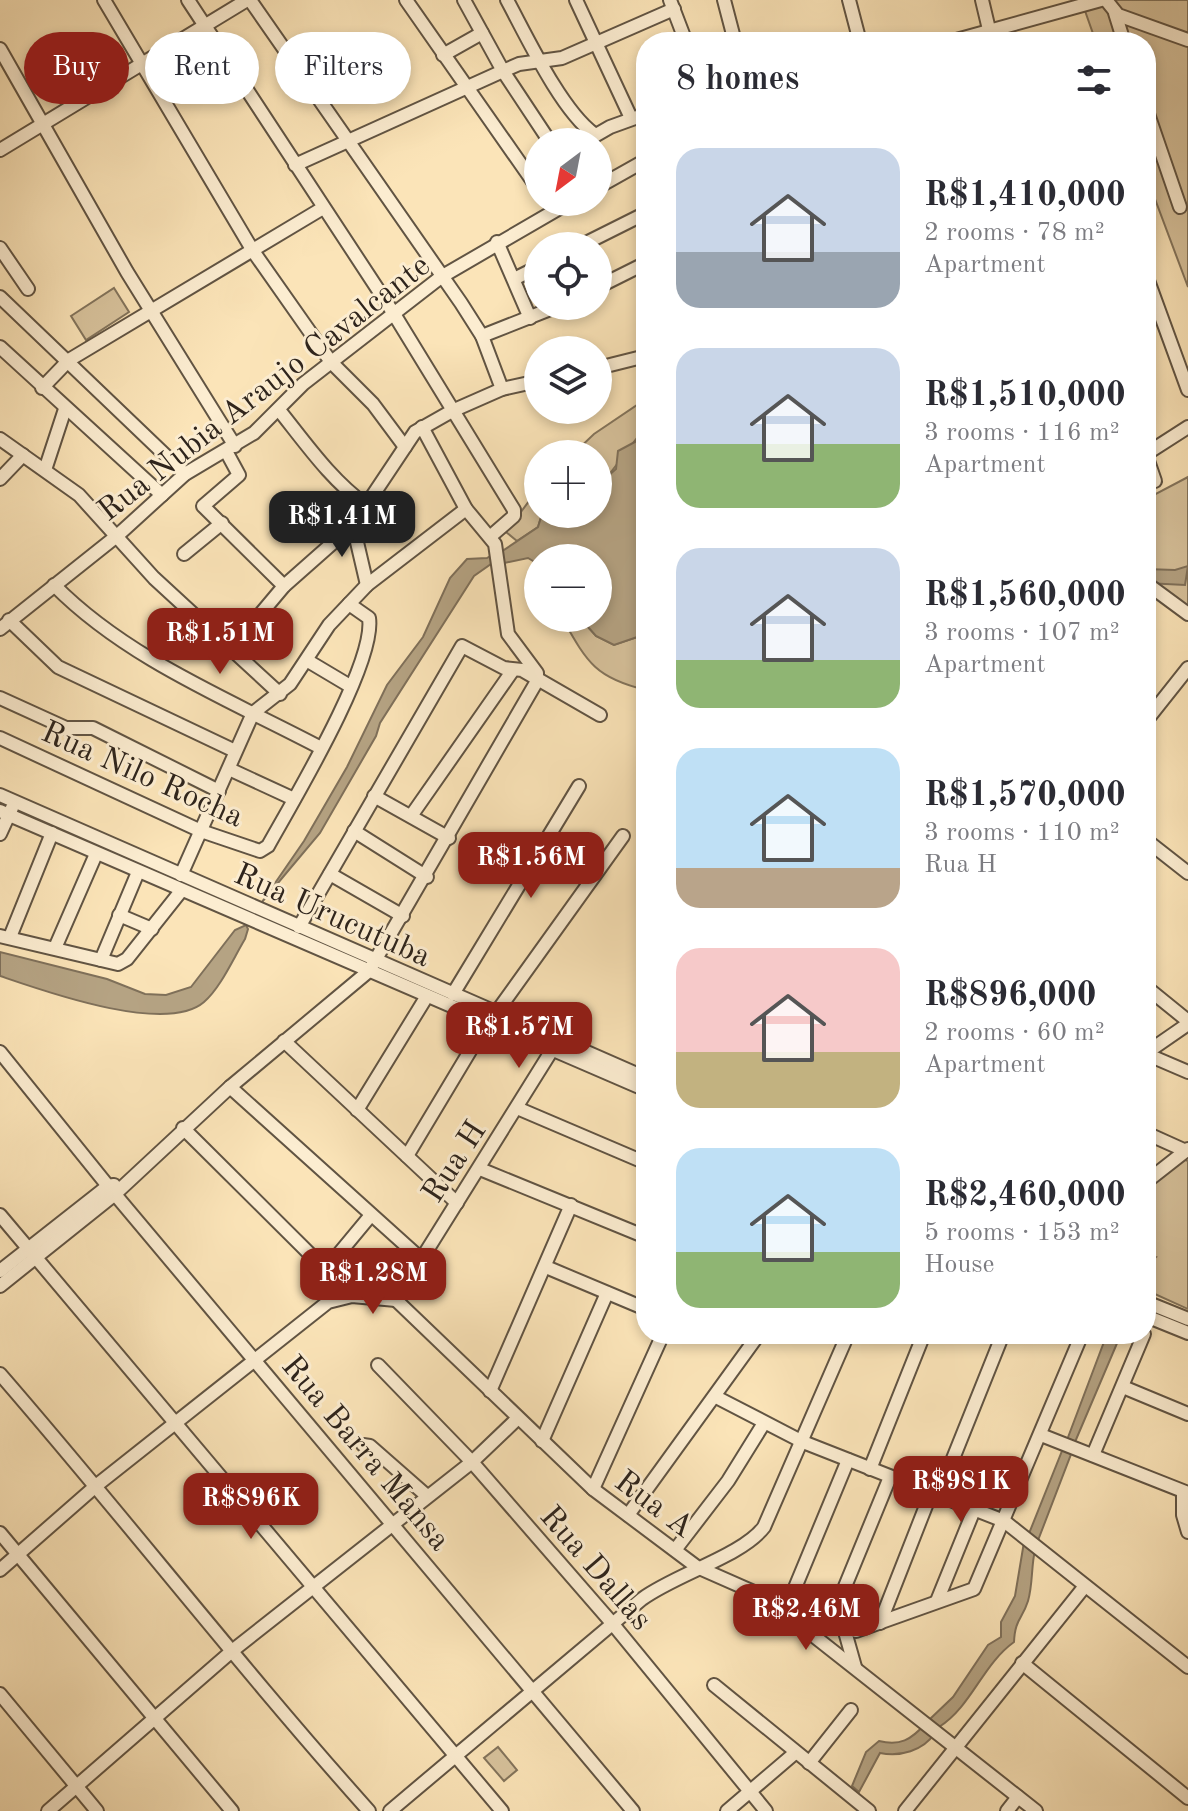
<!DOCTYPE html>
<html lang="en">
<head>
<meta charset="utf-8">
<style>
	:root { --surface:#fff; --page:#f2f2f3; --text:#2b2b33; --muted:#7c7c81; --accent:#8f2418 }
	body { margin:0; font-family:"Old Standard TT",serif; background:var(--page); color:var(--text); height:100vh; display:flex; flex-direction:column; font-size:30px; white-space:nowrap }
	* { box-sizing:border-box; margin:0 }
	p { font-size:26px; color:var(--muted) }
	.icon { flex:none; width:44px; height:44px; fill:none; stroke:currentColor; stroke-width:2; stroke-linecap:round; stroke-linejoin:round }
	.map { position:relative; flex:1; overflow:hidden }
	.side { position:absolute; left:636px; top:32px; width:520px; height:1312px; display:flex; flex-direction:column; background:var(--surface); border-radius:32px; box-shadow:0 4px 12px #0003 }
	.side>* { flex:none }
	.top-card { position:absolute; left:24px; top:32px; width:492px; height:72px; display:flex; gap:16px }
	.needle { width:52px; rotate:212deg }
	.tools { position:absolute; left:524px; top:128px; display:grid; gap:16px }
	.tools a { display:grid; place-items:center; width:88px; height:88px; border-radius:50%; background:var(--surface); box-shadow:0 4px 12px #0003; font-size:40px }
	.price { position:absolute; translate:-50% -68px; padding:0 18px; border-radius:16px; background:var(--accent); color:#fff; font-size:26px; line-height:52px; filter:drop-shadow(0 2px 4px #0008) }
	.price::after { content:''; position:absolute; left:50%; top:48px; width:24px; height:18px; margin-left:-12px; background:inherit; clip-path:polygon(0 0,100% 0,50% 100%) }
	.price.active { background:#222; color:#fff }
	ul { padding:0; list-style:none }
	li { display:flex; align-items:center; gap:24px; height:200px; padding:0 40px }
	li span { display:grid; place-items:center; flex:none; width:224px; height:160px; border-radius:24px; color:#555 }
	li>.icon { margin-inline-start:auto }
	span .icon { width:96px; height:96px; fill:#fffc; stroke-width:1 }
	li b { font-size:34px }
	h2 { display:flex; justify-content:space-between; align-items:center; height:96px; padding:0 40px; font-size:34px }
	.tag { padding:0 28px; border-radius:36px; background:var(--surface); box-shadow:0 4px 12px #0003; font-size:28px; line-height:72px }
	.tag.active { background:var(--accent); color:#fff }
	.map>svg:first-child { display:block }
</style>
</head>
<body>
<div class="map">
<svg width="1188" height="1811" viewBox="0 0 1188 1811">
	<rect width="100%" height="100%" fill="#fbe4b8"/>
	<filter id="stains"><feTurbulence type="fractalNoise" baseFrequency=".0025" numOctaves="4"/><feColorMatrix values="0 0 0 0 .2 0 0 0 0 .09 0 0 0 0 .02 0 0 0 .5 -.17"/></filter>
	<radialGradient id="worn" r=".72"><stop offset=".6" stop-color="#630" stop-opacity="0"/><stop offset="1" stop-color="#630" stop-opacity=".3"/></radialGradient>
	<g fill="#d8c39d" stroke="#83745c" stroke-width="2">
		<path d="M1100,0H1188V287L1146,175V42H1096L1084,8Z"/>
		<path d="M114,288L129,312L86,340L71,316Z"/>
		<path d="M646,399V436L637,438L608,476L598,470V454H573L594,434Z"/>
		<path d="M1188,477V610L1146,585V499Z"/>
		<path d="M538,489V514H542L538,527L517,541L506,532Z"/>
		<path d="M562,618H580L596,636L614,645L646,634V690C595,678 587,662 562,618Z"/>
		<path d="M1183,1159L1188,1161V1309L1146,1290V1265L1156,1257L1146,1253V1188Z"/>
		<path d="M498,1747L517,1770L504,1781L484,1758Z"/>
	</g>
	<g fill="#b5a383" stroke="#7f705a" stroke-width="2">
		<path d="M646,436V634L614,645L596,636L580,618H598V558H538V564L528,558L504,563L501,552L538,527L542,514H598V470L608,476L616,469L618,451Z"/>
		<path d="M497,552L498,559L474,576L380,723L376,736L320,833L262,902L304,841L347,767L387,685L423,637L450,578L467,559L487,558Z"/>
		<path d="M1188,566L1185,585L1146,583V569L1175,570Z"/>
		<path d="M246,925L248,929L245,939C233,959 221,987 204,1002C166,1035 44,991 0,976V952L107,979L145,994L166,995L191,987L235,930Z"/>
		<path d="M1107,1334H1121L1075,1442L1067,1440Z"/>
		<path d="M1064,1446L1073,1449L1037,1543L1028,1536Z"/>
		<path d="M1024,1542L1035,1550C1031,1567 1033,1584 1028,1601C1022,1620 1015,1619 1014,1642C982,1665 972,1706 939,1727L930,1719L953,1697L988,1645L1001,1637V1622L1015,1596Z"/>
		<path d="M925,1724L935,1733C923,1751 900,1757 880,1753L859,1792L852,1786L866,1752L879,1741C900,1746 911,1740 925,1724Z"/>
	</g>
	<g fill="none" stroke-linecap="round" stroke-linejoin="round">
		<defs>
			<g id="minor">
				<path d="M104,0L253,251L331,362L373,404L405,447"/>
				<path d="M188,0L394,314L514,510V516L491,536"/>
				<path d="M250,0L461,303L482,336L502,389"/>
				<path d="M406,0L534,183H538"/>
				<path d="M464,0L503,71L550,142"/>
				<path d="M507,0C527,37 561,110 594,134"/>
				<path d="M576,0L631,118"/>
				<path d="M670,0L686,42"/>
				<path d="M724,0L735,42"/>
				<path d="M849,0L860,42"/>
				<path d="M982,0L992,42"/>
				<path d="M1106,0L1118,15L1188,40"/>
				<path d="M1115,13L1124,42"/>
				<path d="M949,42L1101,0"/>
				<path d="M0,49L127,272L235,446"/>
				<path d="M443,55L482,33"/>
				<path d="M1146,108L1180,207"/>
				<path d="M584,142L610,127L646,114"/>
				<path d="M0,150L247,0"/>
				<path d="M295,165L503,71L519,64L562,58L674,9"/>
				<path d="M598,187L646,160"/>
				<path d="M497,242L530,318"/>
				<path d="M580,246L646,213"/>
				<path d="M0,248L28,289"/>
				<path d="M1146,275L1188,390"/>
				<path d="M514,279L538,267"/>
				<path d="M598,287L646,263"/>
				<path d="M0,297L185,474"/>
				<path d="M482,336L558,306"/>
				<path d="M0,347L162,495"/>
				<path d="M598,368L646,356"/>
				<path d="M42,388L69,360L323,208"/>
				<path d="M279,410C307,445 331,480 367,506"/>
				<path d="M422,427L466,509L495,544L508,634L537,673V681"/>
				<path d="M0,439L79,495L154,578L280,694"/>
				<path d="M226,451L239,475L203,506L284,586"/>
				<path d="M1146,454L1188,427"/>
				<path d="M1146,455L1155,481"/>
				<path d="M45,470L65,409"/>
				<path d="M0,479L23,455"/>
				<path d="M353,525L367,585"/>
				<path d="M184,554L222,523"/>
				<path d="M1146,583L1188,614"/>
				<path d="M54,585C127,659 230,700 321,748"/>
				<path d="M9,620L58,667L235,751"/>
				<path d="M0,629L118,535L185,474L254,433L303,384L441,277L570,202"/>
				<path d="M232,648L284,586L353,525L415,432L452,411L502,389L538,381"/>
				<path d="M308,661L350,686"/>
				<path d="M0,698L66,728H93L219,791"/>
				<path d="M1146,721L1188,668"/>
				<path d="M0,738L201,831L260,851L268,846C293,801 376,663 369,618L349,604"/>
				<path d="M229,769L294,799"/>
				<path d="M0,795L646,1078"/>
				<path d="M374,796L449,838"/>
				<path d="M0,811L646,1090"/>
				<path d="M411,816L513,670"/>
				<path d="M354,831L427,877"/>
				<path d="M0,834L12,808"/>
				<path d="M1146,840L1188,873"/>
				<path d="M330,874L403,916"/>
				<path d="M181,875L253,713L290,684L329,625L367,585L466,509"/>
				<path d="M119,915L152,929"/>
				<path d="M299,927L462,646L504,668L522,670L600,715"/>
				<path d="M0,936L118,964L127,959L181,891"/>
				<path d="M10,937L52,833"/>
				<path d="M55,948L96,854"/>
				<path d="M101,960L138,872"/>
				<path d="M1146,987L1188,1021"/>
				<path d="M453,994L579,786"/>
				<path d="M496,1013L623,836"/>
				<path d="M284,1041L457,1203"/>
				<path d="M0,1052L108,1186L633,1811"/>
				<path d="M1146,1053L1188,1024"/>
				<path d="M1146,1054L1188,1072"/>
				<path d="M230,1087L421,1259"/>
				<path d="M517,1108L646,1163"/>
				<path d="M357,1110L427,996"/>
				<path d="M183,1128L352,1296"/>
				<path d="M1146,1133L1186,1151"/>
				<path d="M407,1156L488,1021"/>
				<path d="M480,1169L646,1237"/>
				<path d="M1146,1182L1188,1149"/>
				<path d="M0,1215L502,1811"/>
				<path d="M546,1267L646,1309"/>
				<path d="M327,1268L371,1215"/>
				<path d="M0,1271L108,1186L114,1185"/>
				<path d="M0,1286L115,1194L230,1087L369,971L537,681"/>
				<path d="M396,1300L593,1489L697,1567L797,1611L856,1631L974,1589L1082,1334"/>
				<path d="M396,1300L552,1050"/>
				<path d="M1146,1302L1188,1319"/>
				<path d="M1146,1316L1188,1333"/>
				<path d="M378,1365L472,1462L612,1623L766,1811"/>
				<path d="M0,1374C125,1518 242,1669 369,1811"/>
				<path d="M1123,1387L1188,1414"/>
				<path d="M490,1391L571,1205"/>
				<path d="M716,1397L803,1442L1004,1521L1188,1667"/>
				<path d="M1041,1435L1188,1493"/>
				<path d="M542,1441L607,1293"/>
				<path d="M363,1445L370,1446L427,1496"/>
				<path d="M1093,1455L1144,1334"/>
				<path d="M848,1460L787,1607L805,1629L1036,1811"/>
				<path d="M870,1469L924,1334"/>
				<path d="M593,1489L663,1334"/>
				<path d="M1183,1492V1515L1188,1532"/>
				<path d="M938,1496L1003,1334"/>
				<path d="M628,1515L759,1334"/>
				<path d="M0,1533L232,1811"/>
				<path d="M675,1550L728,1481L764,1423"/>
				<path d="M0,1570L97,1485L328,1302L352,1296L396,1300"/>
				<path d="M937,1601L974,1510"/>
				<path d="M830,1623L890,1477"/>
				<path d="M880,1623L931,1493"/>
				<path d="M844,1628L855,1667"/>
				<path d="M1022,1663L1188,1798"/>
				<path d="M714,1685L869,1811"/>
				<path d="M0,1694L97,1811"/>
				<path d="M809,1763L851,1710"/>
				<path d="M48,1811L232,1651L472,1462L517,1419"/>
				<path d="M390,1811L642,1599C676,1574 742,1556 764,1527L848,1334"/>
				<path d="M727,1811L795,1753"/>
				<path d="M905,1811L1085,1586"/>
				<path d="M1007,1811L1018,1797"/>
			</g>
		</defs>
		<use href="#minor" stroke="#615443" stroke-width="16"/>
		<use href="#minor" stroke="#fcedd1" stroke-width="12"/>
	</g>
	<g text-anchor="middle" stroke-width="6" stroke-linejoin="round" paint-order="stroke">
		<g font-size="32" fill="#2e241c" stroke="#fcedd1">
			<text transform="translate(263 387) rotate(-38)" y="11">Rua Nubia Araujo Cavalcante</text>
			<text transform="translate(143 773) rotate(24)" y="11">Rua Nilo Rocha</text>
			<text transform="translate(333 914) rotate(24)" y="11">Rua Urucutuba</text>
			<text transform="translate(453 1161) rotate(-57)" y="11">Rua H</text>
			<text transform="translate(367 1452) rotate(50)" y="11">Rua Barra Mansa</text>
			<text transform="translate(655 1503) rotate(37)" y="11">Rua A</text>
			<text transform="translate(597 1567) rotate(49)" y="11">Rua Dallas</text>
		</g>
	</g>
	<rect width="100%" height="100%" filter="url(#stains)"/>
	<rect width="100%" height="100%" fill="url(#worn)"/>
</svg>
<div class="tools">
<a><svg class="needle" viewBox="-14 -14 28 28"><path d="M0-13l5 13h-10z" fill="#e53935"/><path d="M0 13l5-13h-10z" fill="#7c7c81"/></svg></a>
<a><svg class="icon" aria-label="locate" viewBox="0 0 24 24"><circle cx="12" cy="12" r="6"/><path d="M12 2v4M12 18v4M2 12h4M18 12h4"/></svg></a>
<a><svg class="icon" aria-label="layers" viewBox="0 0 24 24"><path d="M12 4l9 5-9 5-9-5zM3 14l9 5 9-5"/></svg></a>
<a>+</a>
<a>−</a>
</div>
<b class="price active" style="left:342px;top:559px">R$1.41M</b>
<b class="price" style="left:220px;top:676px">R$1.51M</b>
<b class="price" style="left:531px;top:900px">R$1.56M</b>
<b class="price" style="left:519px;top:1070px">R$1.57M</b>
<b class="price" style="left:373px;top:1316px">R$1.28M</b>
<b class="price" style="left:961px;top:1524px">R$981K</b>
<b class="price" style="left:251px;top:1541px">R$896K</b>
<b class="price" style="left:806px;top:1652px">R$2.46M</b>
<div class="top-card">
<a class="tag active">Buy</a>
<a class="tag">Rent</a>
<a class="tag">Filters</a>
</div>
<section class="side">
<h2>8 homes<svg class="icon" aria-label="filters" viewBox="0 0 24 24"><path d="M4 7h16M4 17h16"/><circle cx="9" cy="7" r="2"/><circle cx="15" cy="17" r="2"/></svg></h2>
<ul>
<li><span style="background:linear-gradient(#c9d6e8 65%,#9aa5b1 0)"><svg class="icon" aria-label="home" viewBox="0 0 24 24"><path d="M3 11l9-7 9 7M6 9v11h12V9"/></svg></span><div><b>R$1,410,000</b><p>2 rooms · 78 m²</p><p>Apartment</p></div></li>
<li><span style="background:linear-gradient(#c9d6e8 60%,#8fb573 0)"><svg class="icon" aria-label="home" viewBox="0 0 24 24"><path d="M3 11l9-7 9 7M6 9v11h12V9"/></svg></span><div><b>R$1,510,000</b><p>3 rooms · 116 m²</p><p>Apartment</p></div></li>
<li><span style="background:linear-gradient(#c9d6e8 70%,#8fb573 0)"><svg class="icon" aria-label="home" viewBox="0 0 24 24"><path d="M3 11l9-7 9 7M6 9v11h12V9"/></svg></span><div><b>R$1,560,000</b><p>3 rooms · 107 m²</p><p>Apartment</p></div></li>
<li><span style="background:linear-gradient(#bfe0f5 75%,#b9a48a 0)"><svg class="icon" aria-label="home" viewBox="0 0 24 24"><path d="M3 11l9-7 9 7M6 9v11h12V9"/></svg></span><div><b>R$1,570,000</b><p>3 rooms · 110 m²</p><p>Rua H</p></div></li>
<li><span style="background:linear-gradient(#f6c9c9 65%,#c2b280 0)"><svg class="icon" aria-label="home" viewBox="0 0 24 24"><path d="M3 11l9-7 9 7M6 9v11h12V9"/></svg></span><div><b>R$896,000</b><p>2 rooms · 60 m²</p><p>Apartment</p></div></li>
<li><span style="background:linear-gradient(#bfe0f5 65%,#8fb573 0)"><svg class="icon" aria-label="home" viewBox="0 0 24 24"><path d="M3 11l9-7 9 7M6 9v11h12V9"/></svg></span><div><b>R$2,460,000</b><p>5 rooms · 153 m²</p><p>House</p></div></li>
</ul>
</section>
</div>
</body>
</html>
